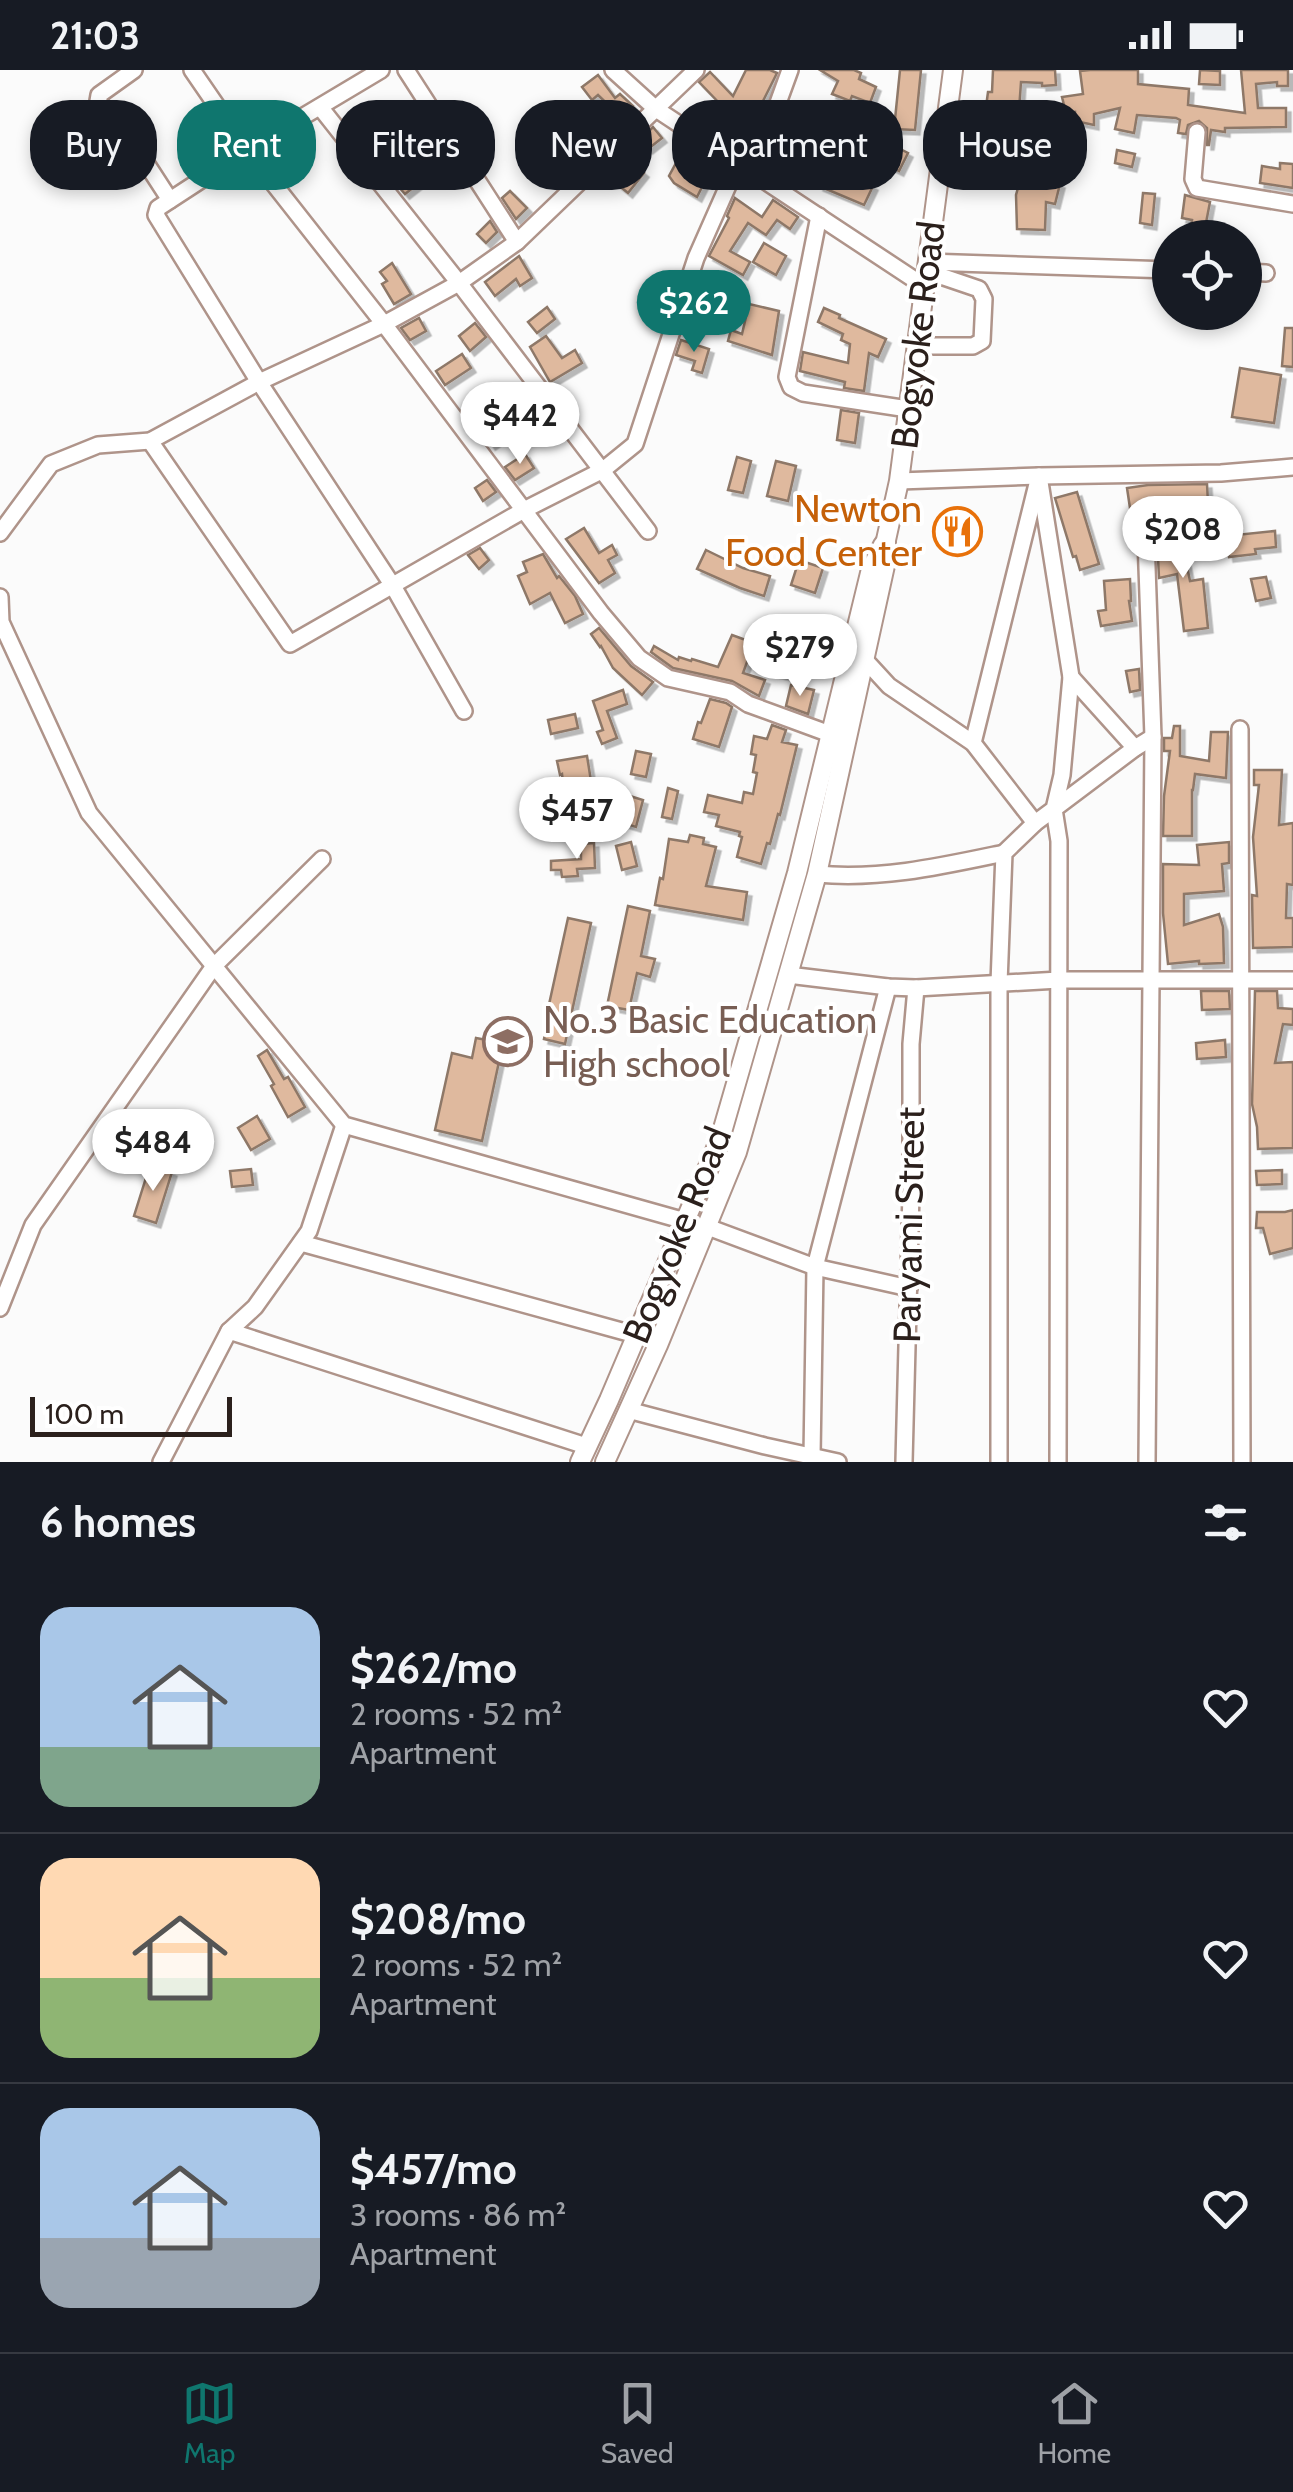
<!DOCTYPE html>
<html lang="en">
<head>
<meta charset="utf-8">
<style>
	:root { --surface:#171b24; --page:#242831; --text:#f1f3f6; --muted:#9ea1a6; --line:#363941; --accent:#0f766e }
	body { margin:0; font-family:Cabin,sans-serif; background:var(--page); color:var(--text); height:100vh; display:flex; flex-direction:column; font-size:38px; white-space:nowrap }
	* { box-sizing:border-box; margin:0 }
	p { font-size:32px; color:var(--muted) }
	.icon { flex:none; width:55px; height:55px; fill:none; stroke:currentColor; stroke-width:2; stroke-linecap:round; stroke-linejoin:round }
	.map { position:relative; height:1392px; overflow:hidden }
	.sheet { display:flex; flex-direction:column; background:var(--surface); flex:1 }
	.sheet>* { flex:none }
	.guide { position:absolute; left:30px; top:30px; width:1235px; height:90px; display:flex; gap:20px }
	.controls { position:absolute; left:1152px; top:150px; display:grid; gap:20px }
	.controls a { display:grid; place-items:center; width:110px; height:110px; border-radius:50%; background:var(--surface); box-shadow:0 5px 15px #0003; font-size:50px }
	.scale { position:absolute; left:30px; bottom:25px; width:202px; box-sizing:border-box; padding-left:10px; border:5px solid #2b201c; border-top:0; font-size:28px; line-height:35px; white-space:nowrap; color:#2b201c; -webkit-text-stroke:8px #fff; paint-order:stroke }
	.price { position:absolute; translate:-50% -85px; padding:0 22px; border-radius:35px; background:#fff; color:#222; font-size:32px; line-height:65px; filter:drop-shadow(0 2px 5px #0008) }
	.price::after { content:''; position:absolute; left:50%; top:60px; width:30px; height:22px; margin-left:-15px; background:inherit; clip-path:polygon(0 0,100% 0,50% 100%) }
	.price.on { background:var(--accent); color:#fff }
	ul { padding:0; list-style:none }
	li { display:flex; align-items:center; gap:30px; height:250px; padding:0 40px }
	li+li { border-top:2px solid var(--line) }
	li span { display:grid; place-items:center; flex:none; width:280px; height:200px; border-radius:30px; color:#555 }
	li>.icon { margin-inline-start:auto }
	span .icon { width:120px; height:120px; fill:#fffc; stroke-width:1 }
	li b { font-size:42px }
	h2 { display:flex; justify-content:space-between; align-items:center; height:120px; padding:0 40px; font-size:42px }
	.pill { padding:0 35px; border-radius:40px; background:var(--surface); box-shadow:0 5px 15px #0003; font-size:35px; line-height:90px }
	.pill.on { background:var(--accent); color:#fff }
	.status { display:flex; justify-content:space-between; align-items:center; height:70px; padding:0 50px; background:var(--surface); direction:ltr }
	.status svg { height:28px; fill:currentColor }
	.tabs { display:flex; justify-content:space-around; align-items:center; height:140px; border-top:2px solid var(--line); background:var(--surface); font-size:28px; color:var(--muted) }
	.tabs a { display:grid; justify-items:center; gap:5px }
	.tabs .on { color:var(--accent) }
	.map>svg:first-child { display:block }
</style>
</head>
<body>
<div class="status"><b>21:03</b><svg viewBox="0 0 49 12"><path d="M0 12V9h3v3zM5 12V6h3v6zM10 12V3h3v9zM15 12V0h3v12zM26 1h20v11H26zM47 4h2v5h-2z"/></svg></div>
<div class="map">
<svg width="1293" height="1392" viewBox="0 0 1293 1392">
	<defs>
		<filter id="shadow"><feDropShadow dx="4.5" dy="4.5" stdDeviation="0" flood-color="#0004"/></filter>
	</defs>
	<rect width="100%" height="100%" fill="#fbfbfb"/>
	<g fill="#dfb99e" stroke="#8e7868" stroke-width="2.5" filter="url(#shadow)">
		<path d="M746,0H770L777,3L759,39L762,41L737,77L709,59L724,38L699,12L710,2L733,26Z"/>
		<path d="M820,0H854L861,3L859,9L876,17L870,33L852,26L850,31L832,24L838,11Z"/>
		<path d="M900,0H921L915,60L894,59Z"/>
		<path d="M993,0H1055L1056,15L1042,16V13L1021,12L1018,54L1036,57L1030,107L1060,114L1055,134L1046,132L1045,160L1017,159L1016,125L1021,107L987,98L986,101L970,99L972,83L990,86V63L973,62V51H975L977,36L986,37L988,22H992Z"/>
		<path d="M1090,0H1138V14L1189,19L1188,35L1245,43L1241,0H1288V16H1277V12L1256,14L1258,38H1286V57L1225,58V62L1211,60L1209,75H1207V58L1199,51L1188,55L1186,64L1178,63L1180,50L1176,48L1137,45L1134,63L1115,59L1120,38L1094,44V55L1075,51V42L1066,43L1062,27L1083,24L1080,1Z"/>
		<path d="M1200,0L1220,1V15L1199,14Z"/>
		<path d="M598,5L615,28L620,24L633,36L627,43L630,48L626,52L598,25L592,30L582,17Z"/>
		<path d="M782,45L799,54L793,65L778,56Z"/>
		<path d="M839,46L850,54L839,71L828,63Z"/>
		<path d="M578,49L600,69L589,81L567,61Z"/>
		<path d="M653,57L662,68L648,79L641,69Z"/>
		<path d="M871,64L908,83L899,101L862,82Z"/>
		<path d="M1117,80L1135,84L1132,97L1115,93Z"/>
		<path d="M627,89L644,103L628,123L611,109Z"/>
		<path d="M676,93L705,111L697,127L674,113L669,106Z"/>
		<path d="M1280,93L1293,94V118L1260,113L1262,96L1280,99Z"/>
		<path d="M828,94L858,106L857,108L873,116L864,135L819,116Z"/>
		<path d="M417,100L424,109L405,124L398,116Z"/>
		<path d="M510,121L527,138L516,149L502,128Z"/>
		<path d="M1143,123L1155,124L1152,155L1140,153Z"/>
		<path d="M1185,125L1210,132L1205,158L1191,155L1192,150L1182,148Z"/>
		<path d="M735,128L762,147L773,130L798,147L790,159L777,150L766,165L748,153L730,181L750,192L743,205L709,186L729,148L727,146Z"/>
		<path d="M490,151L497,162L486,173L477,164Z"/>
		<path d="M764,173L786,186L776,205L753,192Z"/>
		<path d="M519,186L532,208L520,216L516,209L495,226L485,212Z"/>
		<path d="M392,193L411,224L394,234L382,214L387,211L380,202Z"/>
		<path d="M749,234L779,241L772,285L728,271L731,260L742,264Z"/>
		<path d="M547,237L555,249L537,263L528,252Z"/>
		<path d="M824,238L840,245L839,248L886,269L878,287L869,283L864,321L844,318L845,312L800,301L803,282L848,293L850,274L841,270L843,264L818,252Z"/>
		<path d="M419,248L426,261L410,270L401,258Z"/>
		<path d="M475,253L486,267L470,281L459,266Z"/>
		<path d="M1285,258H1293V297L1282,296Z"/>
		<path d="M546,266L562,288L575,280L582,293L550,312L530,277Z"/>
		<path d="M681,270L709,279L702,303L692,300L695,291L676,285Z"/>
		<path d="M462,284L471,298L445,315L436,301Z"/>
		<path d="M1240,298L1281,305L1274,353L1232,347Z"/>
		<path d="M841,340L859,343L855,373L837,370Z"/>
		<path d="M508,347L515,358L491,375L483,363Z"/>
		<path d="M525,384L534,398L515,410L505,397Z"/>
		<path d="M737,387L751,391L743,423L728,420Z"/>
		<path d="M776,391L796,396L788,431L767,426Z"/>
		<path d="M487,410L496,422L483,431L475,418Z"/>
		<path d="M1207,414L1208,433L1181,434V431L1130,438L1127,418L1148,415Z"/>
		<path d="M1077,422L1099,494L1080,500L1076,486L1073,487L1055,428Z"/>
		<path d="M584,458L599,483L612,475L617,485L608,490L615,503L599,513L566,469Z"/>
		<path d="M1275,461L1276,477L1255,479L1256,484L1229,487L1226,466Z"/>
		<path d="M1180,462L1190,511L1203,509L1208,558L1184,561L1177,504L1159,508L1157,467Z"/>
		<path d="M480,478L489,490L479,499L468,485Z"/>
		<path d="M706,480L743,498L770,506L764,526L740,518L697,499Z"/>
		<path d="M543,484L557,508L559,506L575,526L583,544L565,553L550,523L530,534L518,506L527,502L523,492Z"/>
		<path d="M799,490L823,498L815,523L791,515Z"/>
		<path d="M1266,507L1271,528L1256,531L1251,509Z"/>
		<path d="M1130,509L1131,531H1129L1132,551L1101,556L1098,541L1106,540L1104,511Z"/>
		<path d="M599,558L631,596L653,612L642,625L613,598L601,576L600,577L591,564Z"/>
		<path d="M732,565L754,573L743,603L765,610L759,626L732,611L673,598L651,582L654,576L678,590L679,587L691,591L692,589L718,597Z"/>
		<path d="M794,584L817,588L815,598L804,596L802,609L766,601L768,589L793,594Z"/>
		<path d="M1139,599L1140,620L1130,622L1126,601Z"/>
		<path d="M791,615L814,620L808,644L786,636Z"/>
		<path d="M623,620L627,634L607,641L617,668L602,674L597,662L603,660L593,631Z"/>
		<path d="M710,629L726,633L732,637L719,677L693,669L698,652L701,653Z"/>
		<path d="M575,644L578,658L551,664L548,650Z"/>
		<path d="M772,655L786,660L782,672L797,675L780,745L778,744L770,774L767,773L761,794L737,787L742,767L739,766L740,762L716,756L719,745L704,742L708,725L742,733L744,722L753,724L757,703L753,702L756,685L751,684L754,666L767,669Z"/>
		<path d="M1174,656H1180V686L1209,691L1211,662H1228L1226,708L1195,704L1193,720H1192V766H1163L1164,726L1170,681H1164V668H1172Z"/>
		<path d="M636,681L651,684L646,707L631,704Z"/>
		<path d="M587,686L591,711L593,750L577,752L576,748L539,756L536,739L564,733L565,731L562,704L560,705L557,691Z"/>
		<path d="M1254,700H1282L1279,755L1293,753V815L1287,814L1286,848H1293V877L1253,878L1252,825L1257,826L1253,767L1259,715H1254Z"/>
		<path d="M668,718L678,721L672,749L662,747Z"/>
		<path d="M630,726L643,730L636,757L623,753Z"/>
		<path d="M690,765L704,768L703,774L716,777L706,816L747,822L743,850L655,835L660,808L663,809L669,769L688,772Z"/>
		<path d="M631,772L637,796L622,800L616,776Z"/>
		<path d="M1229,772V793L1222,794L1224,821L1184,824V855L1219,844L1223,857L1224,893L1199,894V891L1168,894L1163,843V794L1199,795L1197,775Z"/>
		<path d="M594,773L595,798L577,799L578,806L562,807L561,800H551V791L581,789V774Z"/>
		<path d="M628,836L650,841L641,886L655,889L650,907L637,903L629,940L607,936Z"/>
		<path d="M568,848L591,853L565,974L544,969L550,939H548Z"/>
		<path d="M1201,921H1229L1230,939L1202,940Z"/>
		<path d="M1255,921H1277L1278,938L1293,939V955L1283,954L1275,993L1293,992V1078L1258,1079L1257,1057L1252,1034Z"/>
		<path d="M476,968L503,973L482,1071L435,1060L452,983L472,988Z"/>
		<path d="M1225,970L1226,987L1197,989L1196,973Z"/>
		<path d="M267,980L284,1009L288,1007L305,1037L288,1047L271,1016L274,1014L258,986Z"/>
		<path d="M257,1046L270,1069L251,1080L238,1058Z"/>
		<path d="M150,1095L172,1102L156,1153L134,1146Z"/>
		<path d="M251,1099L253,1115L232,1117L230,1101Z"/>
		<path d="M1282,1100V1114L1257,1115L1256,1101Z"/>
		<path d="M1293,1140V1178L1270,1184L1263,1158H1256L1257,1142H1285Z"/>
	</g>
	<g fill="none" stroke-linecap="round" stroke-linejoin="round">
		<defs>
			<g id="minor">
				<path d="M134,0L99,25L98,31L133,73L170,130"/>
				<path d="M192,0L247,80L384,254L601,543L639,588L668,608L730,622L748,634L830,664"/>
				<path d="M381,0L247,80L158,138L156,145L259,312L393,516L464,641"/>
				<path d="M406,0L517,172"/>
				<path d="M613,0L656,39L924,216"/>
				<path d="M778,33L790,0"/>
				<path d="M320,37L459,213L648,461"/>
				<path d="M1197,62L1193,109L1197,118L1293,134"/>
				<path d="M819,146L787,307L791,317L803,323L908,339"/>
				<path d="M927,192L1170,200"/>
				<path d="M1245,202L1266,203"/>
				<path d="M916,276H973L982,271L984,229L979,219L926,201"/>
				<path d="M150,371L290,574L524,440L603,400L635,374L696,188L738,93"/>
				<path d="M899,411L1039,406L1071,607L1062,705L1054,739L1035,753L1004,783L999,913V1392"/>
				<path d="M0,463L51,394L98,375L150,371L259,312L384,254L459,213L517,172L696,0"/>
				<path d="M1146,469L1153,667L1147,1392"/>
				<path d="M0,527L1,552L89,743L344,1055L685,1151"/>
				<path d="M866,591L889,616L973,673L1035,753"/>
				<path d="M1071,607L1135,678"/>
				<path d="M1240,659L1242,1392"/>
				<path d="M973,673L1039,406L1221,403L1293,397"/>
				<path d="M817,804C881,810 942,796 1004,783"/>
				<path d="M788,905L888,917L916,918L1059,910H1293"/>
				<path d="M705,1156L815,1197L909,1218"/>
				<path d="M301,1173L636,1265"/>
				<path d="M0,1238L33,1155L214,896L322,789"/>
				<path d="M229,1261L586,1376"/>
				<path d="M628,1340L765,1376L838,1392"/>
				<path d="M812,1386L815,1197L888,917"/>
				<path d="M161,1392L229,1261L255,1237L309,1161L344,1055"/>
				<path d="M904,1392L911,1122V974L916,918"/>
				<path d="M1058,1392L1059,771L1054,739L1135,678L1153,667"/>
			</g>
			<g id="major">
				<path d="M580,1392L609,1330L720,1069L797,803L871,499L883,475"/>
				<path d="M605,1392L658,1275L737,1082L817,804L886,491V470L899,411L953,0"/>
			</g>
		</defs>
		<use href="#minor" stroke="#af948a" stroke-width="20"/>
		<use href="#major" stroke="#af948a" stroke-width="22"/>
		<use href="#minor" stroke="#fff" stroke-width="15"/>
		<use href="#major" stroke="#fff" stroke-width="18"/>
	</g>
	<defs>
		<symbol id="restaurant-ring" viewBox="-11 -11 22 22"><circle r="9.5" fill="#fff" stroke="#e8710a" stroke-width="1.5"/><path d="M-5-6h1v4h1v-4h1v4h1v-4h1v5L-1.5 .5V6h-2V.5L-5-1ZM5-6V6H3V1.5H1.5Q1.5-4 5-6Z" fill="#e8710a"/></symbol>
		<symbol id="school-ring" viewBox="-11 -11 22 22"><circle r="9.5" fill="#fff" stroke="#8d6e63" stroke-width="1.5"/><path d="M0-5L7-2L0 1L-7-2ZM-4 1L0 2.5L4 1V4Q0 6-4 4Z" fill="#8d6e63"/></symbol>
	</defs>
	<g fill-rule="evenodd">
		<use href="#restaurant-ring" x="930" y="434" width="55" height="55"/>
		<use href="#school-ring" x="480" y="944" width="55" height="55"/>
	</g>
	<g text-anchor="middle" stroke-width="8" stroke-linejoin="round" paint-order="stroke">
		<g font-size="38" fill="#2b201c" stroke="#fff">
			<text transform="translate(918 265) rotate(-83)" y="13">Bogyoke Road</text>
			<text transform="translate(909 1155) rotate(-89)" y="13">Paryami Street</text>
			<text transform="translate(677 1165) rotate(-68)" y="13">Bogyoke Road</text>
		</g>
		<g font-size="38" fill="#c56008" stroke="#fff" text-anchor="end">
			<text x="922" y="452">Newton<tspan x="922" dy="44">Food Center</tspan></text>
		</g>
		<g font-size="38" fill="#785e54" stroke="#fff" text-anchor="start">
			<text x="543" y="963">No.3 Basic Education<tspan x="543" dy="44">High school</tspan></text>
		</g>
	</g>
</svg>
<div class="controls">
<a><svg class="icon" aria-label="locate" viewBox="0 0 24 24"><circle cx="12" cy="12" r="6"/><path d="M12 2v4M12 18v4M2 12h4M18 12h4"/></svg></a>
</div>
<div class="scale">100 m</div>
<b class="price on" style="left:694px;top:285px">$262</b>
<b class="price" style="left:520px;top:397px">$442</b>
<b class="price" style="left:1183px;top:511px">$208</b>
<b class="price" style="left:800px;top:629px">$279</b>
<b class="price" style="left:577px;top:792px">$457</b>
<b class="price" style="left:153px;top:1124px">$484</b>
<div class="guide">
<a class="pill">Buy</a>
<a class="pill on">Rent</a>
<a class="pill">Filters</a>
<a class="pill">New</a>
<a class="pill">Apartment</a>
<a class="pill">House</a>
</div>
</div>
<section class="sheet">
<h2>6 homes<svg class="icon" aria-label="filters" viewBox="0 0 24 24"><path d="M4 7h16M4 17h16"/><circle cx="9" cy="7" r="2"/><circle cx="15" cy="17" r="2"/></svg></h2>
<ul>
<li><span style="background:linear-gradient(#a9c7e8 70%,#7fa58c 0)"><svg class="icon" aria-label="home" viewBox="0 0 24 24"><path d="M3 11l9-7 9 7M6 9v11h12V9"/></svg></span><div><b>$262/mo</b><p>2 rooms · 52 m²</p><p>Apartment</p></div><svg class="icon" aria-label="heart" viewBox="0 0 24 24"><path d="M12 20l-8-8c-3-5 5-10 8-4 3-6 11-1 8 4z"/></svg></li>
<li><span style="background:linear-gradient(#ffd9b3 60%,#8fb573 0)"><svg class="icon" aria-label="home" viewBox="0 0 24 24"><path d="M3 11l9-7 9 7M6 9v11h12V9"/></svg></span><div><b>$208/mo</b><p>2 rooms · 52 m²</p><p>Apartment</p></div><svg class="icon" aria-label="heart" viewBox="0 0 24 24"><path d="M12 20l-8-8c-3-5 5-10 8-4 3-6 11-1 8 4z"/></svg></li>
<li><span style="background:linear-gradient(#a9c7e8 65%,#9aa5b1 0)"><svg class="icon" aria-label="home" viewBox="0 0 24 24"><path d="M3 11l9-7 9 7M6 9v11h12V9"/></svg></span><div><b>$457/mo</b><p>3 rooms · 86 m²</p><p>Apartment</p></div><svg class="icon" aria-label="heart" viewBox="0 0 24 24"><path d="M12 20l-8-8c-3-5 5-10 8-4 3-6 11-1 8 4z"/></svg></li>
</ul>
</section>
<nav class="tabs">
<a class="on"><svg class="icon" aria-label="map" viewBox="0 0 24 24"><path d="M3 6l6-2 6 2 6-2v14l-6 2-6-2-6 2zM9 4v14M15 6v14"/></svg>Map</a>
<a><svg class="icon" aria-label="saved" viewBox="0 0 24 24"><path d="M7 4h10v16l-5-4-5 4z"/></svg>Saved</a>
<a><svg class="icon" aria-label="home" viewBox="0 0 24 24"><path d="M3 11l9-7 9 7M6 9v11h12V9"/></svg>Home</a>
</nav>
</body>
</html>
